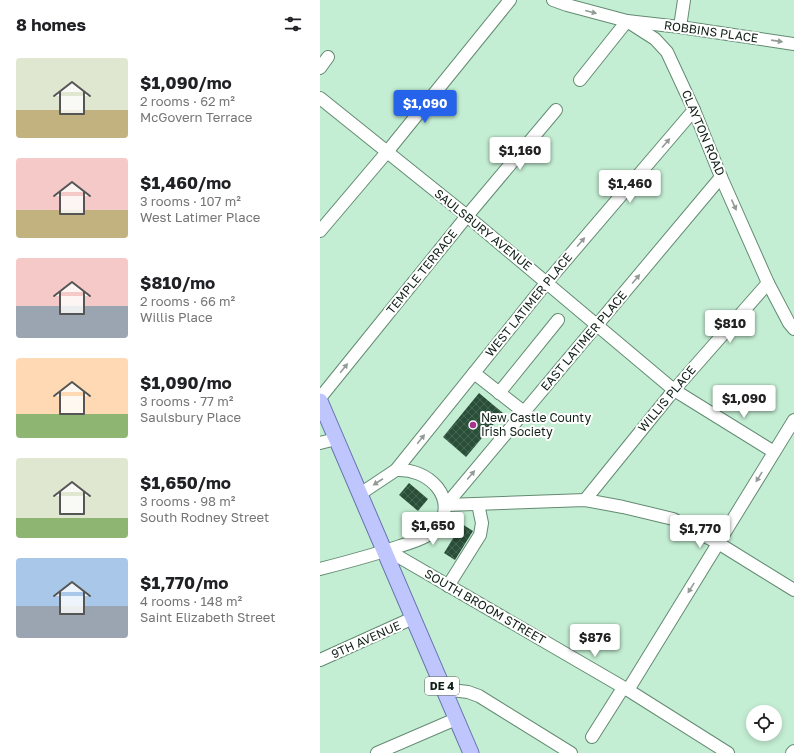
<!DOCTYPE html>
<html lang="en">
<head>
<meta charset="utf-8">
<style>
	:root { --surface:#fff; --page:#f2f2f2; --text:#202124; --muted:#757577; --accent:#2563eb }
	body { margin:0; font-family:"Golos Text",sans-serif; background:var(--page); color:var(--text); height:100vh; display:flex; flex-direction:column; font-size:15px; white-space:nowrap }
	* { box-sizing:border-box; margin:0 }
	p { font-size:13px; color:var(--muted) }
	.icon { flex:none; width:22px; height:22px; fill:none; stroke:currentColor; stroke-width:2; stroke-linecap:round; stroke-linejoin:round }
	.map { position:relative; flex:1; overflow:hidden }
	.side { display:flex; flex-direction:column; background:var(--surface); width:320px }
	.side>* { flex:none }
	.fabs { position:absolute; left:426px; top:705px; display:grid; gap:8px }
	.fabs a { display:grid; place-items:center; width:36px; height:36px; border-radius:50%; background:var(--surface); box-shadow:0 2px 6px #0003; font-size:20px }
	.price { position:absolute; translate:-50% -34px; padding:0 9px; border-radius:4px; background:#fff; color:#222; font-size:13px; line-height:26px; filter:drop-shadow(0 1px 2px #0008) }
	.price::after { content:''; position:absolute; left:50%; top:24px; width:12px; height:9px; margin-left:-6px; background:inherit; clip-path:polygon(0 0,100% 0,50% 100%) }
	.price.active { background:var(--accent); color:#fff }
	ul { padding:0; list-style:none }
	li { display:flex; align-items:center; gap:12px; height:100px; padding:0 16px }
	li span { display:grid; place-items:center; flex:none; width:112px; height:80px; border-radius:4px; color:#555 }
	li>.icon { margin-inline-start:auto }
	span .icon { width:48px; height:48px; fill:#fffc; stroke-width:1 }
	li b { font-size:17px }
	h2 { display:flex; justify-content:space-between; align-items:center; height:48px; padding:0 16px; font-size:17px }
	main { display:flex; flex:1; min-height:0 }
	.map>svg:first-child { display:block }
</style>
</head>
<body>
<main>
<section class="side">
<h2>8 homes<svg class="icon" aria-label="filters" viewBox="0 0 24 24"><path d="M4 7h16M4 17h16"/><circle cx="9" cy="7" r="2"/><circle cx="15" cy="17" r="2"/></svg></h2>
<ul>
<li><span style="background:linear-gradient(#dfe7d0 65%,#c2b280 0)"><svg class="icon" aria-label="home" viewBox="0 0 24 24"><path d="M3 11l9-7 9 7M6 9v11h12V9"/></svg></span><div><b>$1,090/mo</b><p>2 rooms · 62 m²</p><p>McGovern Terrace</p></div></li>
<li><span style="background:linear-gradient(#f6c9c9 65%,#c2b280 0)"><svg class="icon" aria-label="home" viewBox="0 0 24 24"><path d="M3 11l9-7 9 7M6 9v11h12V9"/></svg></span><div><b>$1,460/mo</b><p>3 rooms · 107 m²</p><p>West Latimer Place</p></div></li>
<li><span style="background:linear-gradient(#f6c9c9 60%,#9aa5b1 0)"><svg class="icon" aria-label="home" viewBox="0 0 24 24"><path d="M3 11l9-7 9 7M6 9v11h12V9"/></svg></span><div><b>$810/mo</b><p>2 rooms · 66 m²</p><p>Willis Place</p></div></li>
<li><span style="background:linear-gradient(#ffd9b3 70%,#8fb573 0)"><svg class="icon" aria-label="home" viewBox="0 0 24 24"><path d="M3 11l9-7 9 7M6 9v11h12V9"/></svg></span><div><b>$1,090/mo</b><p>3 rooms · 77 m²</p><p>Saulsbury Place</p></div></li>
<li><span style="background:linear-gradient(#dfe7d0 75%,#8fb573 0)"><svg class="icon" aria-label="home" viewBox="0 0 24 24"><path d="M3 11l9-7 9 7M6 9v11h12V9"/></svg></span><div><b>$1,650/mo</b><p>3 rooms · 98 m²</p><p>South Rodney Street</p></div></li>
<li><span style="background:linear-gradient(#a9c7e8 60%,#9aa5b1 0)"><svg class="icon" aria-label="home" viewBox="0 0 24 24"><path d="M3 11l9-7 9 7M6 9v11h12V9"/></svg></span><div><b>$1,770/mo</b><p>4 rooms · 148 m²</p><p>Saint Elizabeth Street</p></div></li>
</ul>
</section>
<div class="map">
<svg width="474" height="753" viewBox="0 0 474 753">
	<defs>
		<pattern id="building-cross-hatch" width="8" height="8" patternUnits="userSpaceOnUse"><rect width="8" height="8" fill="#2a4f39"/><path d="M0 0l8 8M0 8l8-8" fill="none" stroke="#466553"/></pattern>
	</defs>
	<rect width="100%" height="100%" fill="#c4eed3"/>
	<g fill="url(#building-cross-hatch)">
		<path d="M159,393L183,413L146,457L123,437Z"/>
		<path d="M89,483L108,499L98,511L79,495Z"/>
		<path d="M142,524L153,531L135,560L124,553Z"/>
	</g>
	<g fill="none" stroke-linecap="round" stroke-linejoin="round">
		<defs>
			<g id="minor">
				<path d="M233,0L247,5L307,21L335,39L347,52L374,110L401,177L448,283L469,323L474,329"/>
				<path d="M360,27L364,0"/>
				<path d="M0,68L8,57"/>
				<path d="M260,80L307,21L360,27L474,44"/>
				<path d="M0,98L147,216L354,390L454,452"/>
				<path d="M0,231L67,152L190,0"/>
				<path d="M154,373L204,412"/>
				<path d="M179,393L238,320"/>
				<path d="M0,398L147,216L236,110"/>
				<path d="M0,443L16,439"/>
				<path d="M40,494L76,470L227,282L374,110"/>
				<path d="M265,500L354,390L448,283"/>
				<path d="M126,505L401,177"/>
				<path d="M126,505L265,500L303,507L353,519L398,543L474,590"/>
				<path d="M64,552L74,554L308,690L408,753"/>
				<path d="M0,569C27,562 54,555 80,546C90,543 100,540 108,535C126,524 130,503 117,487C107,475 91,469 76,470"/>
				<path d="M128,586L160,535L162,523L158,504"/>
				<path d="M0,660L93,618"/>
				<path d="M123,689L148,692L159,696L251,753"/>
				<path d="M308,690L474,420"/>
				<path d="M272,737L303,688"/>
				<path d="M57,753L136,719"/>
				<path d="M472,753L474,751"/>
			</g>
			<path id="major" d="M0,401L151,753"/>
		</defs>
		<use href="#minor" stroke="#638b72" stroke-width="14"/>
		<use href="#major" stroke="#6673ac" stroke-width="17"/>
		<use href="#minor" stroke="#fff" stroke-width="12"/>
		<use href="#major" stroke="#bfc6fe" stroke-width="15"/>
	</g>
	<defs><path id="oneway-solid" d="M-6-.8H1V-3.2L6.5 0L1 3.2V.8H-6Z"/></defs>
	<g fill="#939b96">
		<use href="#oneway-solid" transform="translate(271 12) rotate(14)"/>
		<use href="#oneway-solid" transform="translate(457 41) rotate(8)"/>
		<use href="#oneway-solid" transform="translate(346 143) rotate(-49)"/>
		<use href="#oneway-solid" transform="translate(414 205) rotate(66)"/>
		<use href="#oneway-solid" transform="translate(261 242) rotate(-49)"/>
		<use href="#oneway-solid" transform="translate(316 279) rotate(-50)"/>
		<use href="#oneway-solid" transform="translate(24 368) rotate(-51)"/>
		<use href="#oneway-solid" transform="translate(101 439) rotate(-51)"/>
		<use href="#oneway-solid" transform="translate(151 475) rotate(-50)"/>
		<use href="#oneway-solid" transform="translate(439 477) rotate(122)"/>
		<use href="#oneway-solid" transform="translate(58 482) rotate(147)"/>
		<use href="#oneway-solid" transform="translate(371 588) rotate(122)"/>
	</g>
	<circle fill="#a6348f" stroke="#fff" stroke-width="1.5" cx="153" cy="425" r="4"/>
	<g text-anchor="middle" stroke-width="4" stroke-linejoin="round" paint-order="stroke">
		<rect fill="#fff" stroke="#58635c" stroke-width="1" x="105" y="677" width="34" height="18" rx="3"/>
		<g font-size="11" font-weight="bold" fill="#102016">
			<text x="122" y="690">DE 4</text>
		</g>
		<g font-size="12" fill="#102016" stroke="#fff">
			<text transform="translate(391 32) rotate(8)" y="4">ROBBINS PLACE</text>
			<text transform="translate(383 133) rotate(67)" y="4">CLAYTON ROAD</text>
			<text transform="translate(163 230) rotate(39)" y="4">SAULSBURY AVENUE</text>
			<text transform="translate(102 272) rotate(-51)" y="4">TEMPLE TERRACE</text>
			<text transform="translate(209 305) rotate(-51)" y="4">WEST LATIMER PLACE</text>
			<text transform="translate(264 341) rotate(-50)" y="4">EAST LATIMER PLACE</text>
			<text transform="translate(347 399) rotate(-50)" y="4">WILLIS PLACE</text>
			<text transform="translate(165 607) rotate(30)" y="4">SOUTH BROOM STREET</text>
			<text transform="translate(46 640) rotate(-24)" y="4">9TH AVENUE</text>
		</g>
		<g font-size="12" fill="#102016" stroke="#fff" text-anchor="start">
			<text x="161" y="422">New Castle County<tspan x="161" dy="14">Irish Society</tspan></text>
		</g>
	</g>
</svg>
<div class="fabs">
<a><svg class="icon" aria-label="locate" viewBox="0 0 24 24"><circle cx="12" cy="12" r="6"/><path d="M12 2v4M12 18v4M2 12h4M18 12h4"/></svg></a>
</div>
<b class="price active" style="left:105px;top:124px">$1,090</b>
<b class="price" style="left:200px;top:171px">$1,160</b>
<b class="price" style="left:310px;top:204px">$1,460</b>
<b class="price" style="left:410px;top:344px">$810</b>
<b class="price" style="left:424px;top:419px">$1,090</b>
<b class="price" style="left:113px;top:546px">$1,650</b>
<b class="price" style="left:380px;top:549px">$1,770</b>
<b class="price" style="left:275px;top:658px">$876</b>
</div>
</main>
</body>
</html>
